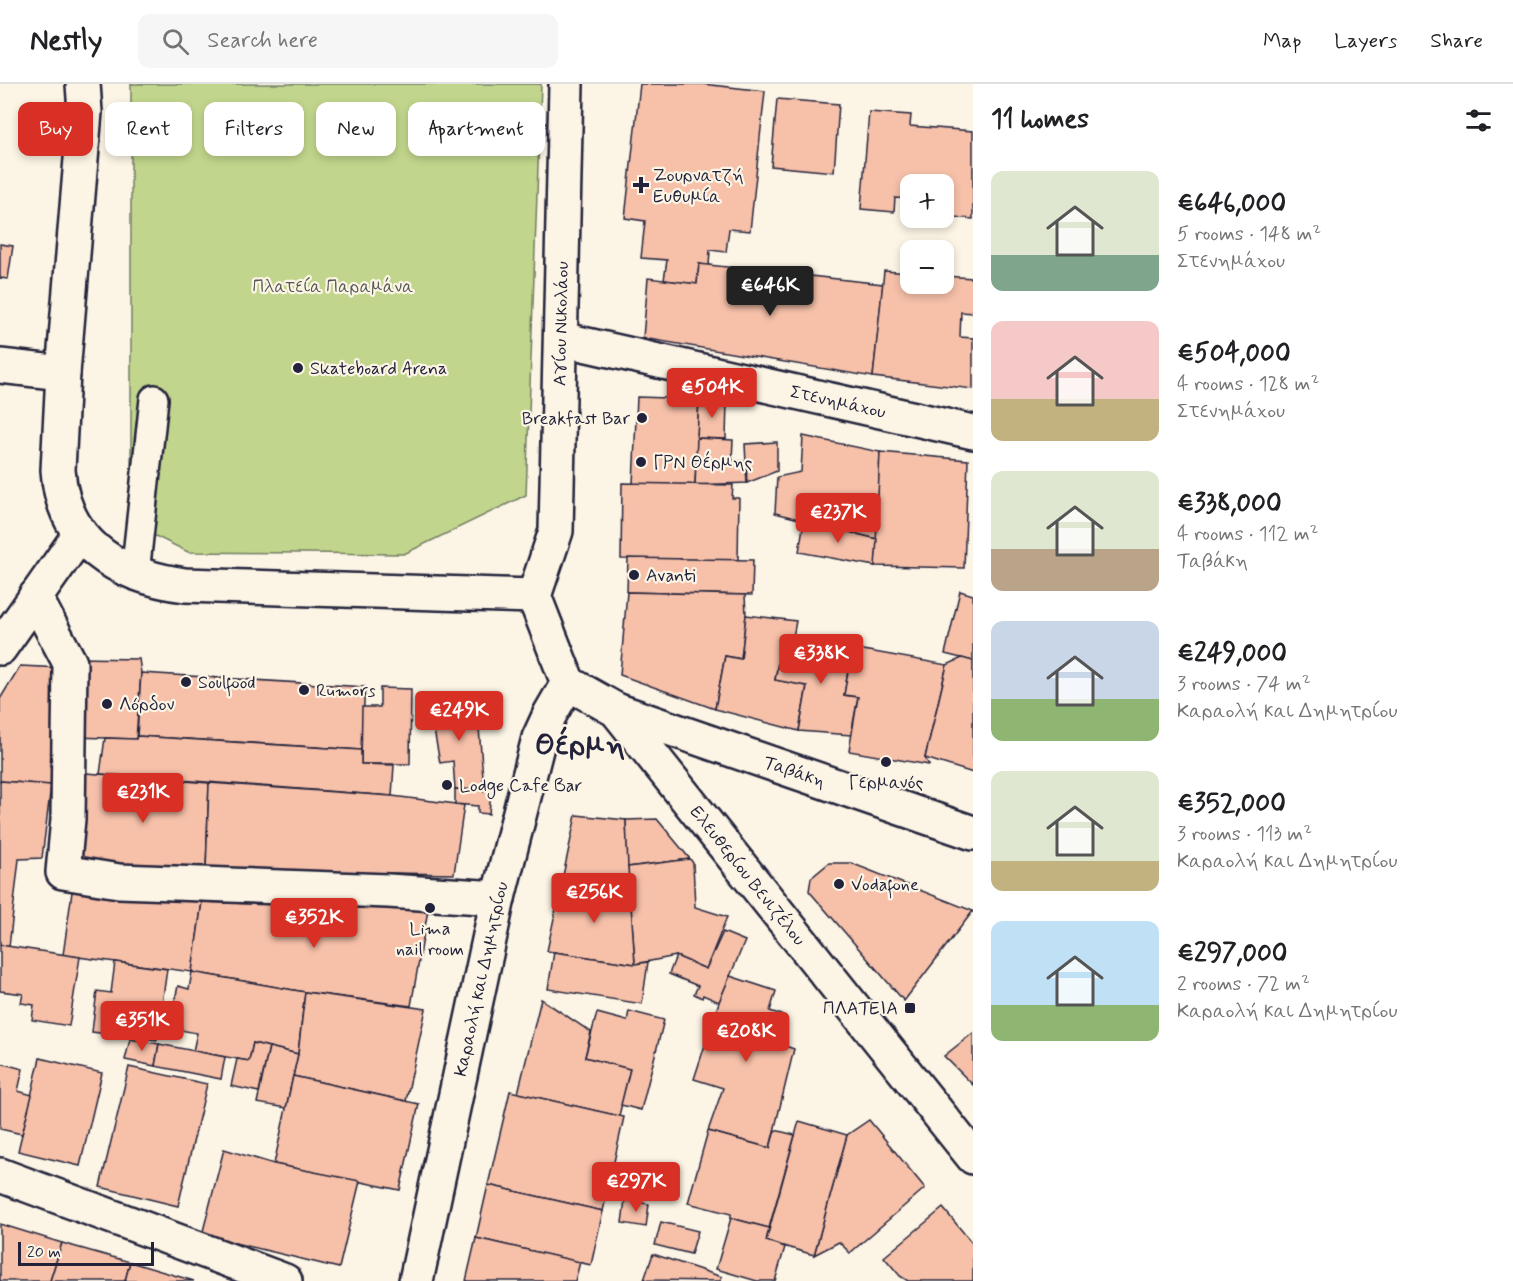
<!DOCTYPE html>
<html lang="en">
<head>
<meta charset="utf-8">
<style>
	:root { --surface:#fff; --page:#f6f6f6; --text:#202124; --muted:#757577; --line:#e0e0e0; --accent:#d93025 }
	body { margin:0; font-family:Mynerve,sans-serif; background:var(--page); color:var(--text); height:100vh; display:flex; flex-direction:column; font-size:22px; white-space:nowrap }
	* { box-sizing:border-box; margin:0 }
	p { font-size:20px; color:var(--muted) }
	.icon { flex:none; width:33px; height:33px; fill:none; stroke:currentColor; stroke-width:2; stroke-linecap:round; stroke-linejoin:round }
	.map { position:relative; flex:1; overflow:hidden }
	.details { display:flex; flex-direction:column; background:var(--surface); width:540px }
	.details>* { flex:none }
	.top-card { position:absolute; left:18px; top:18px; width:570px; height:54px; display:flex; gap:12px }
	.tools { position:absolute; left:900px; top:90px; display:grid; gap:12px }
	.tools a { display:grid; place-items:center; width:54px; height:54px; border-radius:12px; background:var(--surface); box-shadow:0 3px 9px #0003; font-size:30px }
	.scale { position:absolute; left:18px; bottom:15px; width:136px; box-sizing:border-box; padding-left:6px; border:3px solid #22223b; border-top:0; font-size:16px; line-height:21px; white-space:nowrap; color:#22223b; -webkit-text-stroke:4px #fcf5e5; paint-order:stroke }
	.price { position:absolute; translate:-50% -51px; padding:0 14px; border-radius:6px; background:var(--accent); color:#fff; font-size:20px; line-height:39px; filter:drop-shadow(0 2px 3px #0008) }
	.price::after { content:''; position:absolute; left:50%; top:36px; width:18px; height:14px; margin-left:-9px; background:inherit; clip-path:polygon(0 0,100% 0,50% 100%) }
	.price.selected { background:#222; color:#fff }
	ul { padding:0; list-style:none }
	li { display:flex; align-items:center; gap:18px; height:150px; padding:0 18px }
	li span { display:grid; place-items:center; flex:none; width:168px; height:120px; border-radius:12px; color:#555 }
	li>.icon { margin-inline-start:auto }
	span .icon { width:72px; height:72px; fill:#fffc; stroke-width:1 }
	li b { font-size:26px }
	h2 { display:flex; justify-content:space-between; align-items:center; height:72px; padding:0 18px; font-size:26px }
	.chip { padding:0 21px; border-radius:12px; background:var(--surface); box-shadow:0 3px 9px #0003; font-size:21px; line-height:54px }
	.chip.selected { background:var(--accent); color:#fff }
	header { display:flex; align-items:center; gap:36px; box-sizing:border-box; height:84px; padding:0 30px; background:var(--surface); border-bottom:2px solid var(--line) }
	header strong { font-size:28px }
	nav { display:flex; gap:33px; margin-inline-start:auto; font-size:21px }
	.search { width:420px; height:54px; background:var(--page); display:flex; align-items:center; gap:15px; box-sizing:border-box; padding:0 21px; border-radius:12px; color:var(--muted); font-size:22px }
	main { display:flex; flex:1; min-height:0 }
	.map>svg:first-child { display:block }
</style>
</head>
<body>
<header>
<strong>Nestly</strong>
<div class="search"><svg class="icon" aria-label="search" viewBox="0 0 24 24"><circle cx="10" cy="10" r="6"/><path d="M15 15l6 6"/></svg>Search here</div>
<nav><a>Map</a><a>Layers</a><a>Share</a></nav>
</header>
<main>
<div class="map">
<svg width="973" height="1197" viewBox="0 0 973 1197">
	<rect width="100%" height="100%" fill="#fcf5e5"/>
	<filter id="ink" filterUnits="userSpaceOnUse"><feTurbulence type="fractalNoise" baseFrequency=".0167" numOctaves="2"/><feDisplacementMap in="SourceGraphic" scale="12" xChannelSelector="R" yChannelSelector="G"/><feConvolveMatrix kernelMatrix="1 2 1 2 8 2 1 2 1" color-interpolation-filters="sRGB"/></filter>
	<g filter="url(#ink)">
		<path fill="#c1d68c" stroke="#727c64" stroke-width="1.5" d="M131,0H541L526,411L404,470L188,468L131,440Z"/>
		<g fill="#f6c0a9" stroke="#22223b" stroke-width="1.5">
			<path d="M640,0H702L765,7L750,147L729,145L726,168L710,166L709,182L699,180L697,200L664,196L667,176L641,174L645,137L625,134Z"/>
			<path d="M777,15L839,20L834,88L771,82Z"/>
			<path d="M869,28L911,31L910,42L973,47V135L944,132V100H910V115L895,114L894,128L861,125Z"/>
			<path d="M0,160L13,162L8,195L0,194Z"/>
			<path d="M699,180L883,200L873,293L643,254L648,194L697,200Z"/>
			<path d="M884,187L910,189V200H944V192L973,194V229L961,228L960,253L973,254V305L873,293Z"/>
			<path d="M637,313L699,315L695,401L633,400Z"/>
			<path d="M699,315L727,316L726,355L697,354Z"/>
			<path d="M803,352L880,368L877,455L775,429L777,393L801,388Z"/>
			<path d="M697,354L733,356L732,376L746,378L747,399L695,401Z"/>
			<path d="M777,358V387L747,399L745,360Z"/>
			<path d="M880,368L968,376L964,484L875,482Z"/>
			<path d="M622,399L733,401L732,414H739L738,476L621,475Z"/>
			<path d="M804,437L877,455L875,482L799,468Z"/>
			<path d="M628,474L753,476L752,511L627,508Z"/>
			<path d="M960,507L973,511V577L945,570Z"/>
			<path d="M627,508L745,511L746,531L741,575L725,572L715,625L620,591Z"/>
			<path d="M746,531L796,537L790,570L780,568L775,596L807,602L799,647L715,625L725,572L741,575Z"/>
			<path d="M793,553L852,564L844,611L858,613L851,651L799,647L807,602L775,596L780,568L790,570Z"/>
			<path d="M852,564L947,581L925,674L929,681L849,667L858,613L844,611Z"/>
			<path d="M77,574L139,575L141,589L136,655L75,653Z"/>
			<path d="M962,574L973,577V689L925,674L947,581Z"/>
			<path d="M20,582L63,584L59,702L0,697V615Z"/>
			<path d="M141,589L365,603L361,666L137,652Z"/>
			<path d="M380,604L411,605L410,680H361L362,623H380Z"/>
			<path d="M429,619H477L484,706L455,705L453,677L440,679Z"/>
			<path d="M137,652L361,666V680L394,681L392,712L100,690L105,654L136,655Z"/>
			<path d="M86,689L209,699L206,786L76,783Z"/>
			<path d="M0,697L51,701L42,774L19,775L9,863L0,861Z"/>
			<path d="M209,699L392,712L464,721L454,790L206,786Z"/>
			<path d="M455,705L491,707L489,730L478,729V722L455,720Z"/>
			<path d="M576,731L626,736L630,807L561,801Z"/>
			<path d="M657,735L690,775L628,783L626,736Z"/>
			<path d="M690,775L693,779L695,823L727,833L706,885L676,872L635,880L628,783Z"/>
			<path d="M829,779H851L973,827L904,917L809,807L811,794Z"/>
			<path d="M73,801L202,818L192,888L63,871Z"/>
			<path d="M561,801L630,807L635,880L547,867Z"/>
			<path d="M202,818L428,826L411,922L305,908L192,888Z"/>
			<path d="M723,848L745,857L719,918L703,911L702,914L694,910L698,902L669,890L676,872L706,885Z"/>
			<path d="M0,861L80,873L69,942L32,936L34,921L21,919L23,910L0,907Z"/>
			<path d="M554,868L635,880L648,878L642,920L548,905Z"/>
			<path d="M115,878L167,885L157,956L92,948L97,907L111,909Z"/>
			<path d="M192,888L305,908L298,970L253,959L249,977L193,967L197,949L180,946L182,940L170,938L178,902L189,905Z"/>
			<path d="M730,892L776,907L770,927L785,932L777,959L794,965L770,1064L708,1047L723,1004L694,995L719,918Z"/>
			<path d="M305,908L426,925L406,1017L293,992L298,970Z"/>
			<path d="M541,915L591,948L585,973L630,985L619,1032L518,1009Z"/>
			<path d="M629,927L664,936L641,1026L621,1021L630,985L585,973L597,929L627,937Z"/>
			<path d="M973,949V1001L944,972Z"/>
			<path d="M130,955L159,960L155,982L125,976Z"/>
			<path d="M253,959L269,963L259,1008L231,1002L237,975L249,977Z"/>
			<path d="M159,960L225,973L221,995L155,982Z"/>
			<path d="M269,963L298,970L286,1024L257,1019Z"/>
			<path d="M40,974L102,989L80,1082L18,1067Z"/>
			<path d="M0,979L23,985L18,1007L32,1011L22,1050L0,1045Z"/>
			<path d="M129,983L207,1000L178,1122L100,1103Z"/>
			<path d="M293,992L419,1020L400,1106L274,1080Z"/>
			<path d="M510,1007L624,1033L603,1127L488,1101Z"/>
			<path d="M869,1036L925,1104L850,1169L839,1158L814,1171L847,1051Z"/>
			<path d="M799,1037L847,1051L814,1171L766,1157Z"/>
			<path d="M775,1046L795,1051L769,1144L731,1134V1130L688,1119L708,1047L770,1064Z"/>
			<path d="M224,1065L274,1080L360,1097L339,1184L202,1151Z"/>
			<path d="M488,1101L603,1127L591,1181L476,1154Z"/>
			<path d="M625,1116L649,1120L646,1143L622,1139Z"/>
			<path d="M943,1124L973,1160V1197H908L900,1192L884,1173Z"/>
			<path d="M731,1134L769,1144L766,1157L785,1163L775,1197H757L716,1185Z"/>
			<path d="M661,1138L698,1147L691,1170L655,1161Z"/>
			<path d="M0,1140L62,1159L50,1197H0Z"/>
			<path d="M476,1154L580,1178L575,1197H466Z"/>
			<path d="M62,1159L130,1178L125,1197H50Z"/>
			<path d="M653,1170L722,1193L720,1197L644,1196Z"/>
			<path d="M130,1178L194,1197H125Z"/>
		</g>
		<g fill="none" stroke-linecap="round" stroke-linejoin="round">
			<defs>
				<path id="service" d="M135,490L154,315"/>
				<path id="pedestrian" d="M35,513L70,579L68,735L63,788L119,797L388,807L498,814"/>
				<g id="minor">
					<path id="s1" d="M561,255L973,348"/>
					<path d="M0,282L63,289"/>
					<path d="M0,564L80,450"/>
					<path id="s2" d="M616,626L973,749"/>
					<path d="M0,1091L285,1197"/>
					<path id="s3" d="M416,1197L498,814L539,654L550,630L568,599"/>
				</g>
				<g id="secondary">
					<path d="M83,0L85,28L63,289L58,386C63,460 118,492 185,501L534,512"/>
					<path id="s4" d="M534,512L568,599L616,626L973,1073"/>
					<path id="s5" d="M534,512L556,447L566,0"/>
				</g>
			</defs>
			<use href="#service" stroke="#22223b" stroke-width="32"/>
			<use href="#pedestrian" stroke="#22223b" stroke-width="38"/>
			<use href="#minor" stroke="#22223b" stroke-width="38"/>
			<use href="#secondary" stroke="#22223b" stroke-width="38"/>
			<use href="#service" stroke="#fcf5e5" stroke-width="27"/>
			<use href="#pedestrian" stroke="#fcf5e5" stroke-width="33"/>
			<use href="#minor" stroke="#fcf5e5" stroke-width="33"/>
			<use href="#secondary" stroke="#fcf5e5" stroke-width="33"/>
		</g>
	</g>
	<g fill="#22223b" stroke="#fcf5e5" stroke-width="2">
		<path d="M638 92h6v6h6v6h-6v6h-6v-6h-6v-6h6z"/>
		<circle cx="298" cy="284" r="6"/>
		<circle cx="642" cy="334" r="6"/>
		<circle cx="641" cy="378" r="6"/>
		<circle cx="634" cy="491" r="6"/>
		<circle cx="186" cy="598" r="6"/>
		<circle cx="304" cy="606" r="6"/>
		<circle cx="107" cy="620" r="6"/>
		<circle cx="886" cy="678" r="6"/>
		<circle cx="447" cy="701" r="6"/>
		<circle cx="839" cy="800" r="6"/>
		<circle cx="430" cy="824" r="6"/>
		<rect x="904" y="918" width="12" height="12" rx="3"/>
	</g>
	<g text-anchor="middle" stroke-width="4.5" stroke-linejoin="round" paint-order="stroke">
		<g font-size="18" fill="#22223b" stroke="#fcf5e5" text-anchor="start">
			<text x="653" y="97">Ζουρνατζή<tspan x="653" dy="21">Ευθυμία</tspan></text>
			<text x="310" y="290">Skateboard Arena</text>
			<text x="630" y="340" text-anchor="end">Breakfast Bar</text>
			<text x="653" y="384">ΓΡΝ Θέρμης</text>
			<text x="646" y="497">Avanti</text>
			<text x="198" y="604">Soulfood</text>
			<text x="316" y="612">Rumors</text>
			<text x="119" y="626">Λόρδον</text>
			<text x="886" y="704" text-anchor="middle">Γερμανός</text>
			<text x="459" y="707">Lodge Cafe Bar</text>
			<text x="851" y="806">Vodafone</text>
			<text x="430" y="850" text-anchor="middle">Lima<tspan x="430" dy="21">nail room</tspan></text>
			<text x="898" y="930" text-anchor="end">ΠΛΑΤΕΙΑ</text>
		</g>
		<g font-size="18" fill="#525853" stroke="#fcf5e5">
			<text x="333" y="208">Πλατεία Παραμάνα</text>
		</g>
		<g font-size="18" fill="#22223b" stroke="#fcf5e5">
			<text dy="6" stroke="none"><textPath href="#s5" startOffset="276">Αγίου Νικολάου</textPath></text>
			<text dy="6" stroke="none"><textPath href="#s1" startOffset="284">Στενημάχου</textPath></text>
			<text dy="6" stroke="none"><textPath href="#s2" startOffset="189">Ταβάκη</textPath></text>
			<text dy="6" stroke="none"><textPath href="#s4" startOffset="360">Ελευθερίου Βενιζέλου</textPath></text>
			<text dy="6" stroke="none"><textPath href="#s3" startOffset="309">Καραολή και Δημητρίου</textPath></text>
		</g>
		<g font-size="30" font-weight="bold" fill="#22223b" stroke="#fcf5e5">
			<text x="580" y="670">Θέρμη</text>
		</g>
	</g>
</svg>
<div class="tools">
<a>+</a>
<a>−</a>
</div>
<div class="scale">20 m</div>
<b class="price selected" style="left:770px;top:233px">€646K</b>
<b class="price" style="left:712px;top:335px">€504K</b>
<b class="price" style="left:838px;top:460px">€237K</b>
<b class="price" style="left:821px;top:601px">€338K</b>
<b class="price" style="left:459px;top:658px">€249K</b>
<b class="price" style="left:143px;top:740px">€231K</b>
<b class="price" style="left:594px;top:840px">€256K</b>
<b class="price" style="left:314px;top:865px">€352K</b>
<b class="price" style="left:142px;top:968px">€351K</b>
<b class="price" style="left:746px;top:979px">€208K</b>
<b class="price" style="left:636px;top:1129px">€297K</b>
<div class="top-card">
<a class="chip selected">Buy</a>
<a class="chip">Rent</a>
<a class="chip">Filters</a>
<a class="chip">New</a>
<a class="chip">Apartment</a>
</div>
</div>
<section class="details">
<h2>11 homes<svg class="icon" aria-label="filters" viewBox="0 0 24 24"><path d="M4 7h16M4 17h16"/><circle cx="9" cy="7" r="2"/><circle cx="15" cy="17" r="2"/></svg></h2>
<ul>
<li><span style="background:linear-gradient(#dfe7d0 70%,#7fa58c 0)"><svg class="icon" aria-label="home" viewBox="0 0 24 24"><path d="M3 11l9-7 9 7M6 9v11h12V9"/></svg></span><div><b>€646,000</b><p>5 rooms · 148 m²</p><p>Στενημάχου</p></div></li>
<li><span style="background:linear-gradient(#f6c9c9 65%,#c2b280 0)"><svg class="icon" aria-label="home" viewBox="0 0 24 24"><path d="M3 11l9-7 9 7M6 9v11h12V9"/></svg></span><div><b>€504,000</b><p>4 rooms · 128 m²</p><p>Στενημάχου</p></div></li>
<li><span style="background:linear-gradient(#dfe7d0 65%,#b9a48a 0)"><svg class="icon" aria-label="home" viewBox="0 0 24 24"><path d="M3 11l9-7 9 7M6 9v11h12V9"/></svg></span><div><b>€338,000</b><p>4 rooms · 112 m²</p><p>Ταβάκη</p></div></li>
<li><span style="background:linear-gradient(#c9d6e8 65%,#8fb573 0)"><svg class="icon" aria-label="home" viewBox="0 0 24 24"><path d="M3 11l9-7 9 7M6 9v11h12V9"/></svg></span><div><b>€249,000</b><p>3 rooms · 74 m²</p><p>Καραολή και Δημητρίου</p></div></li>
<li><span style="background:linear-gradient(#dfe7d0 75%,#c2b280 0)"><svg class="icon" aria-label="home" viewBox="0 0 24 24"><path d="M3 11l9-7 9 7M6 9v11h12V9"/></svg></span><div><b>€352,000</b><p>3 rooms · 113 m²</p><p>Καραολή και Δημητρίου</p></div></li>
<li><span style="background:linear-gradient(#bfe0f5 70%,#8fb573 0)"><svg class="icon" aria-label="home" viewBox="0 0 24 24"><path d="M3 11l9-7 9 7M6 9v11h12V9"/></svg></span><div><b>€297,000</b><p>2 rooms · 72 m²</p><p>Καραολή και Δημητρίου</p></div></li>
</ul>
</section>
</main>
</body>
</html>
